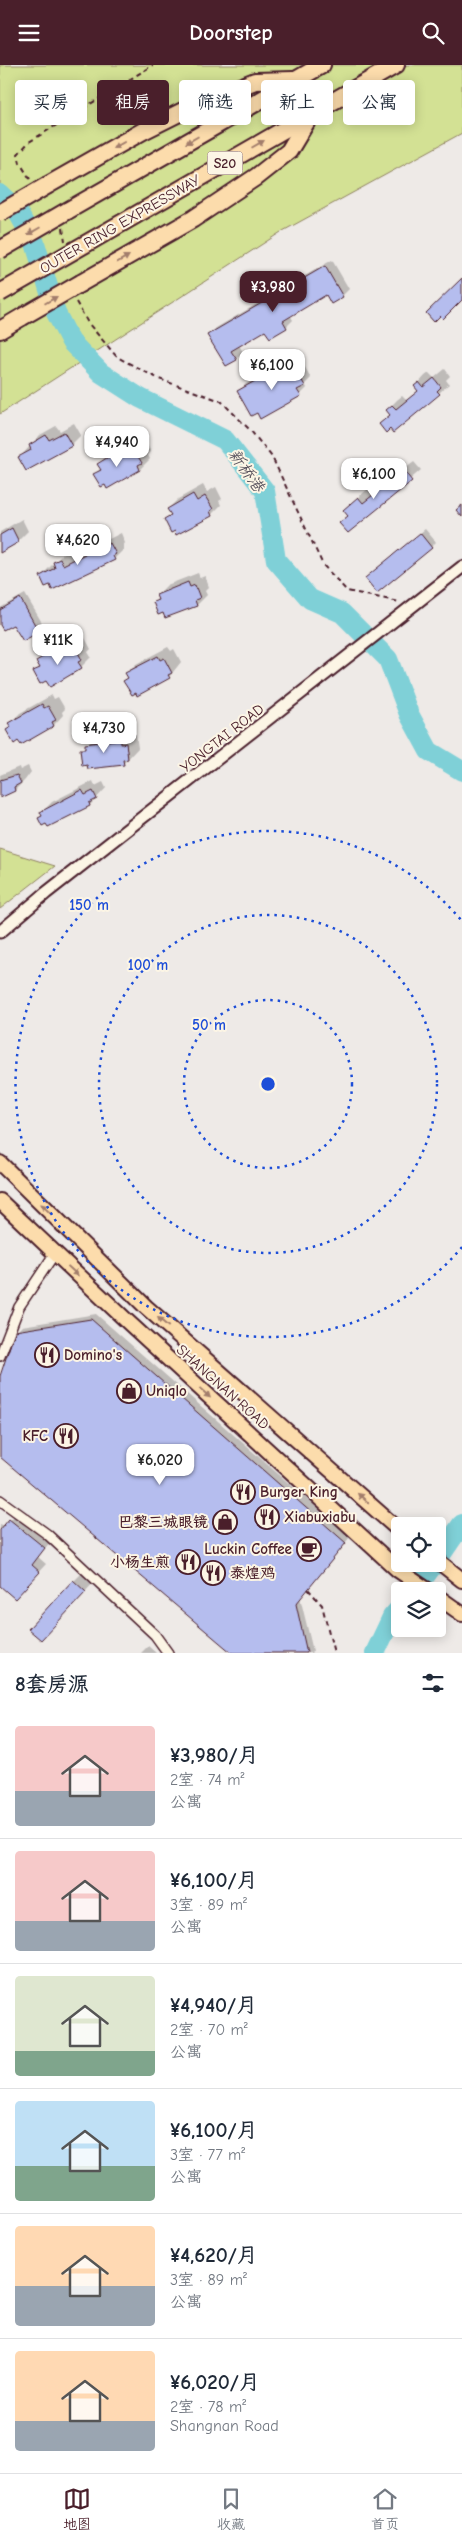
<!DOCTYPE html>
<html lang="zh">
<head>
<meta charset="utf-8">
<style>
	:root { --surface:#fff; --page:#f2f2f3; --text:#1f2937; --muted:#747a83; --line:#e0e1e3; --accent:#4a1f2b }
	body { margin:0; font-family:"Comic Neue","LXGW WenKai TC",sans-serif; background:var(--page); color:var(--text); height:100vh; display:flex; flex-direction:column; font-size:19px; white-space:nowrap }
	* { box-sizing:border-box; margin:0 }
	p { font-size:16px; color:var(--muted) }
	.icon { flex:none; width:28px; height:28px; fill:none; stroke:currentColor; stroke-width:2; stroke-linecap:round; stroke-linejoin:round }
	.map { position:relative; height:1588px; overflow:hidden }
	.panel { display:flex; flex-direction:column; background:var(--surface); flex:1 }
	.panel>* { flex:none }
	.guide { position:absolute; left:15px; top:15px; width:432px; height:45px; display:flex; gap:10px }
	.buttons { position:absolute; left:391px; top:1452px; display:grid; gap:10px }
	.buttons a { display:grid; place-items:center; width:55px; height:55px; border-radius:5px; background:var(--surface); box-shadow:0 2px 12px #0003; font-size:25px }
	.price { position:absolute; translate:-50% -42px; padding:0 11px; border-radius:10px; background:#fff; color:#222; font-size:16px; line-height:32px; filter:drop-shadow(0 1px 2px #0008) }
	.price::after { content:''; position:absolute; left:50%; top:30px; width:15px; height:11px; margin-left:-8px; background:inherit; clip-path:polygon(0 0,100% 0,50% 100%) }
	.price.on { background:var(--accent); color:#fff }
	ul { padding:0; list-style:none }
	li { display:flex; align-items:center; gap:15px; height:125px; padding:0 15px }
	li+li { border-top:1px solid var(--line) }
	li span { display:grid; place-items:center; flex:none; width:140px; height:100px; border-radius:5px; color:#555 }
	li>.icon { margin-inline-start:auto }
	span .icon { width:60px; height:60px; fill:#fffc; stroke-width:1 }
	li b { font-size:21px }
	h2 { display:flex; justify-content:space-between; align-items:center; height:60px; padding:0 15px; font-size:21px }
	.chip { padding:0 18px; border-radius:5px; background:var(--surface); box-shadow:0 2px 12px #0003; font-size:18px; line-height:45px }
	.chip.on { background:var(--accent); color:#fff }
	header { display:flex; justify-content:space-between; align-items:center; height:65px; padding:0 15px; background:var(--accent); color:#fff; font-size:22px; font-weight:800 }
	.menu { display:flex; justify-content:space-around; align-items:center; height:70px; border-top:1px solid var(--line); background:var(--surface); font-size:14px; color:var(--muted) }
	.menu a { display:grid; justify-items:center; gap:2px }
	.menu .on { color:var(--accent) }
	.map>svg:first-child { display:block }
</style>
</head>
<body>
<header><svg class="icon" aria-label="menu" viewBox="0 0 24 24"><path d="M4 6h16M4 12h16M4 18h16"/></svg>Doorstep<svg class="icon" aria-label="search" viewBox="0 0 24 24"><circle cx="10" cy="10" r="6"/><path d="M15 15l6 6"/></svg></header>
<div class="map">
<svg width="462" height="1588" viewBox="0 0 462 1588">
	<rect width="100%" height="100%" fill="#eeeae7"/>
	<filter id="ink" filterUnits="userSpaceOnUse"><feTurbulence type="fractalNoise" baseFrequency=".02" numOctaves="2"/><feDisplacementMap in="SourceGraphic" scale="10" xChannelSelector="R" yChannelSelector="G"/><feConvolveMatrix kernelMatrix="1 2 1 2 8 2 1 2 1" color-interpolation-filters="sRGB"/></filter>
	<g filter="url(#ink)">
		<g fill="#d3e194" stroke="#8e8060">
			<path d="M0,0H462V68L281,167L0,349Z"/>
			<path d="M0,784L55,801L0,844Z"/>
		</g>
		<g fill="#0003">
			<path d="M332,195L349,224L342,231L327,229L290,250L293,255L286,262L266,264L239,280L243,287L236,294L209,270L216,263Z"/>
			<path d="M298,290L311,313L305,319L307,323L300,330L239,326L246,319Z"/>
			<path d="M445,304L450,311L446,315L449,319L439,328L393,366L380,359L391,349L387,345L397,335L402,331L406,335L419,325L416,321L425,311L429,308L434,313Z"/>
			<path d="M74,358L81,370L71,380L20,392L40,370L56,361L60,366Z"/>
			<path d="M134,374L137,380L145,376L151,387L148,390L150,394L140,404L108,422L95,409L101,403L99,399L109,389Z"/>
			<path d="M401,397L406,403L414,397L421,405L348,467L341,458L349,450L355,435L369,423L374,429L379,425L374,420Z"/>
			<path d="M203,420L207,427L216,422L222,434L219,436L221,440L211,450L165,454L171,449L168,444L178,434Z"/>
			<path d="M22,454L28,466L18,476L0,487V467Z"/>
			<path d="M425,464L436,477L431,482L372,508Z"/>
			<path d="M121,468L125,478L123,481L124,484L114,494L50,519L41,511L64,488L70,485L73,491L87,484L96,473L103,470L105,476Z"/>
			<path d="M198,508L200,513L205,511L209,522L205,526L207,530L197,540L165,552L154,538L158,533L157,530L167,520Z"/>
			<path d="M25,529L44,561L38,566L14,558L0,557V543Z"/>
			<path d="M74,571L77,578L85,573L91,584L88,587L91,592L81,602L47,614L35,607L40,601L38,597L48,587Z"/>
			<path d="M168,582L171,586L174,584L181,597L169,612L125,616L128,612L126,609L136,599Z"/>
			<path d="M52,630L54,634L58,632L65,644L62,647L63,650L54,660L12,662L10,658L20,648Z"/>
			<path d="M130,665L131,669H136L138,683L123,699L81,685L96,670Z"/>
			<path d="M28,701L31,707L25,715L15,725L0,731V710L19,702L20,705Z"/>
			<path d="M93,716L95,721L103,717L106,723L90,740L43,750L42,747L52,737Z"/>
			<path d="M96,1249L350,1472L300,1532L313,1586L311,1588H234L0,1391V1315L16,1267L22,1261Z"/>
			<path d="M17,1448L51,1476L38,1492L46,1499L21,1526L0,1519V1459L5,1461Z"/>
			<path d="M84,1506L95,1516L51,1564L74,1516Z"/>
			<path d="M148,1581L156,1588H141Z"/>
		</g>
		<g fill="none" stroke-linecap="round" stroke-linejoin="round">
			<g stroke="#7fd0d7" stroke-width="20">
				<path d="M0,129L16,144L35,178L56,248L71,277L101,308L140,333L225,375L265,426L276,495L310,534L342,548L388,594L409,649L429,686L462,706"/>
				<path d="M438,1494L462,1459"/>
				<path d="M414,1526L434,1499"/>
				<path d="M375,1588L392,1552L400,1543"/>
			</g>
		</g>
		<g fill="#b5bdee" stroke="#4a1f2b">
			<path d="M325,201L343,232L331,239L326,230L283,256L287,263L270,273L265,266L231,286L237,295L226,301L207,270Z"/>
			<path d="M462,213V235L443,254L440,251L434,257L426,248Z"/>
			<path d="M291,296L305,321L297,325L301,331L260,354L257,348L251,351L237,326Z"/>
			<path d="M434,313L441,322L437,326L440,329L393,368L390,364L386,368L379,359L390,350L386,345L392,340L396,344L418,326L414,321L419,317L423,322Z"/>
			<path d="M64,367L72,381L26,406L18,392L31,385L29,380L46,370L49,375Z"/>
			<path d="M123,383L127,389L134,385L142,398L138,400L140,405L107,424L105,420L101,422L93,409L101,405L97,399Z"/>
			<path d="M390,406L396,412L404,406L412,416L348,468L339,458L348,451L343,445L358,432L363,438L378,426L372,420Z"/>
			<path d="M193,429L197,436L205,431L213,444L210,446L212,451L176,470L175,466L171,468L164,454L171,450L167,444Z"/>
			<path d="M462,440V452L456,445Z"/>
			<path d="M12,463L19,477L0,488V470Z"/>
			<path d="M420,468L432,483L377,528L365,513Z"/>
			<path d="M110,478L116,489L113,491L115,495L52,525L50,520L45,522L40,511L55,503L53,497L60,494L63,500L87,488L85,483L92,479L95,485Z"/>
			<path d="M188,517L190,522L195,520L200,533L195,535L197,541L165,553L163,548L158,550L153,537L158,535L156,530Z"/>
			<path d="M20,533L39,567L23,576L13,560L3,565L0,560V545Z"/>
			<path d="M63,580L67,587L75,582L82,595L78,597L82,603L50,622L46,616L40,619L33,606L40,603L36,596Z"/>
			<path d="M158,591L160,595L164,593L172,608L168,610L170,613L137,631L136,628L132,630L123,616L128,613L125,608Z"/>
			<path d="M42,639L44,643L48,641L56,655L52,657L54,661L21,680L18,676L14,679L6,665L11,662L8,658Z"/>
			<path d="M121,674V679L126,678L128,694L123,695L124,700L88,704L87,700L82,701L80,684H85V679Z"/>
			<path d="M17,710L21,718L14,722L15,726L0,733V715Z"/>
			<path d="M82,725L85,730L93,726L97,734L89,738L90,741L48,762L46,759L42,761L38,753L42,751L40,747Z"/>
			<path d="M91,1254L346,1478L296,1539L307,1588H232L0,1392V1311L15,1266Z"/>
			<path d="M9,1454L45,1483L32,1500L40,1507L15,1534L0,1521V1465Z"/>
			<path d="M73,1515L86,1527L41,1575L28,1564Z"/>
		</g>
		<g fill="none" stroke-linecap="round" stroke-linejoin="round">
			<defs>
				<g id="minor">
					<path d="M0,1291L19,1242L55,1188"/>
					<path d="M0,1435L47,1469L155,1570L168,1588"/>
				</g>
				<path id="tertiary" d="M0,867L46,828L462,502"/>
				<g id="primary">
					<path d="M0,1098L146,1242L400,1466"/>
					<path d="M0,1136L128,1257L398,1505L429,1526"/>
					<path d="M438,1496L462,1515"/>
					<path d="M438,1532L462,1549"/>
				</g>
				<g id="motorway">
					<path d="M48,120L143,66L197,39L255,16L293,15"/>
					<path d="M67,146L322,0"/>
					<path d="M75,185L396,0"/>
					<path d="M81,218L193,154L256,112L289,86L310,51"/>
					<path d="M0,265L22,252"/>
				</g>
			</defs>
			<use href="#minor" stroke="#4a1f2b" stroke-width="12"/>
			<use href="#tertiary" stroke="#4a1f2b" stroke-width="15"/>
			<use href="#primary" stroke="#4a1f2b" stroke-width="18"/>
			<use href="#motorway" stroke="#4a1f2b" stroke-width="20"/>
			<g stroke="#4a1f2b" stroke-width="2" stroke-dasharray="5 4" stroke-linecap="butt">
				<path d="M30,114L20,98L18,89L29,77L153,0"/>
				<path d="M63,163L65,176"/>
				<path d="M76,237L88,258L117,292L159,314L221,336L251,366L272,392L323,500L347,526L400,537"/>
				<path d="M308,1524L322,1540L334,1588"/>
			</g>
			<use href="#minor" stroke="#fcf5e5" stroke-width="9"/>
			<use href="#tertiary" stroke="#fcf5e5" stroke-width="11"/>
			<use href="#primary" stroke="#fcdcac" stroke-width="14"/>
			<use href="#motorway" stroke="#fcdcac" stroke-width="16"/>
			<defs>
				<g id="motorway-bridge">
					<path d="M0,148L48,120"/>
					<path d="M0,185L67,146"/>
					<path d="M0,228L75,185"/>
					<path d="M22,252L81,218"/>
				</g>
			</defs>
			<use href="#motorway-bridge" stroke="#4a1f2b" stroke-width="20" stroke-linecap="butt"/>
			<use href="#motorway-bridge" stroke="#fcdcac" stroke-width="16"/>
		</g>
		<defs><path id="oneway-solid" d="M-6-.8H1V-3.2L6.5 0L1 3.2V.8H-6Z" transform="scale(1.25)"/></defs>
		<g fill="#a37e6c">
			<use href="#oneway-solid" transform="translate(192 75) rotate(150)"/>
			<use href="#oneway-solid" transform="translate(258 79) rotate(-30)"/>
			<use href="#oneway-solid" transform="translate(119 80) rotate(150)"/>
			<use href="#oneway-solid" transform="translate(34 166) rotate(150)"/>
			<use href="#oneway-solid" transform="translate(123 194) rotate(-30)"/>
			<use href="#oneway-solid" transform="translate(51 235) rotate(-30)"/>
			<use href="#oneway-solid" transform="translate(46 1144) rotate(-135)"/>
			<use href="#oneway-solid" transform="translate(73 1206) rotate(43)"/>
			<use href="#oneway-solid" transform="translate(163 1257) rotate(-139)"/>
			<use href="#oneway-solid" transform="translate(205 1328) rotate(42)"/>
			<use href="#oneway-solid" transform="translate(363 1433) rotate(-139)"/>
		</g>
	</g>
	<g fill="none" stroke="#1d4ed8" stroke-width="2.5" stroke-dasharray="2.5 5">
		<circle cx="268" cy="1019" r="84"/>
		<circle cx="268" cy="1019" r="169"/>
		<path d="M462 1182A253 253 0 1 1 462 856"/>
	</g>
	<defs>
		<symbol id="restaurant-ring" viewBox="-11 -11 22 22"><circle r="9.5" fill="#fcf5e5" stroke="#4a1f2b" stroke-width="1.5"/><path d="M-5-6h1v4h1v-4h1v4h1v-4h1v5L-1.5 .5V6h-2V.5L-5-1ZM5-6V6H3V1.5H1.5Q1.5-4 5-6Z" fill="#4a1f2b"/></symbol>
		<symbol id="shop-ring" viewBox="-11 -11 22 22"><circle r="9.5" fill="#fcf5e5" stroke="#4a1f2b" stroke-width="1.5"/><path d="M-5-2.5h2.3a2.7 3.5 0 0 1 5.4 0H5L5.5 6h-11ZM-1.5-2.5h3a1.5 2.3 0 0 0-3 0Z" fill="#4a1f2b"/></symbol>
		<symbol id="cafe-ring" viewBox="-11 -11 22 22"><circle r="9.5" fill="#fcf5e5" stroke="#4a1f2b" stroke-width="1.5"/><path d="M-5.5-4.5H6V0H3Q3 3.5 0 3.5H-2.5Q-5.5 3.5-5.5 0ZM3-3.2v2h1.7v-2ZM-6 4.5H4V6H-6Z" fill="#4a1f2b"/></symbol>
	</defs>
	<g fill-rule="evenodd">
		<use href="#restaurant-ring" x="33" y="1276" width="28" height="28"/>
		<use href="#shop-ring" x="115" y="1312" width="28" height="28"/>
		<use href="#restaurant-ring" x="52" y="1357" width="28" height="28"/>
		<use href="#restaurant-ring" x="229" y="1413" width="28" height="28"/>
		<use href="#restaurant-ring" x="253" y="1438" width="28" height="28"/>
		<use href="#shop-ring" x="211" y="1443" width="28" height="28"/>
		<use href="#cafe-ring" x="295" y="1470" width="28" height="28"/>
		<use href="#restaurant-ring" x="174" y="1483" width="28" height="28"/>
		<use href="#restaurant-ring" x="199" y="1494" width="28" height="28"/>
	</g>
	<g text-anchor="middle" stroke-width="4" stroke-linejoin="round" paint-order="stroke">
		<rect fill="#fcf5e5" stroke="#7f5f63" stroke-width="1" x="207.5" y="86.5" width="35" height="23" rx="4"/>
		<g font-size="14" font-weight="bold" fill="#4a1f2b">
			<text x="225" y="103">S20</text>
		</g>
		<g font-size="15" fill="#4a1f2b" stroke="#fcf5e5">
			<text transform="translate(120 159) rotate(-30)" y="5">OUTER RING EXPRESSWAY</text>
			<text transform="translate(222 673) rotate(-38)" y="5">YONGTAI ROAD</text>
			<text transform="translate(223 1322) rotate(42)" y="5">SHANGNAN ROAD</text>
		</g>
		<g font-size="15" font-weight="bold" fill="#4a1f2b" stroke="#fcf5e5" text-anchor="start">
			<text x="64" y="1295">Domino's</text>
			<text x="146" y="1331">Uniqlo</text>
			<text x="48" y="1376" text-anchor="end">KFC</text>
			<text x="260" y="1432">Burger King</text>
			<text x="284" y="1457">Xiabuxiabu</text>
			<text x="208" y="1462" text-anchor="end">巴黎三城眼镜</text>
			<text x="292" y="1489" text-anchor="end">Luckin Coffee</text>
			<text x="170" y="1502" text-anchor="end">小杨生煎</text>
			<text x="230" y="1513">泰煌鸡</text>
		</g>
		<g font-size="16" font-style="italic" fill="#5a545f" stroke="#fcf5e5">
			<text transform="translate(247 405) rotate(54)" y="6">新桥港</text>
		</g>
	</g>
	<circle cx="268" cy="1019" r="8" fill="#1d4ed8" stroke="#fcf5e5" stroke-width="2.5"/>
	<g font-size="15" text-anchor="middle" font-weight="bold" fill="#1d4ed8" stroke="#fcf5e5" stroke-width="4" stroke-linejoin="round" paint-order="stroke">
		<text x="89" y="845">150 m</text>
		<text x="148" y="905">100 m</text>
		<text x="209" y="965">50 m</text>
	</g>
</svg>
<div class="buttons">
<a><svg class="icon" aria-label="locate" viewBox="0 0 24 24"><circle cx="12" cy="12" r="6"/><path d="M12 2v4M12 18v4M2 12h4M18 12h4"/></svg></a>
<a><svg class="icon" aria-label="layers" viewBox="0 0 24 24"><path d="M12 4l9 5-9 5-9-5zM3 14l9 5 9-5"/></svg></a>
</div>
<b class="price on" style="left:273px;top:248px">¥3,980</b>
<b class="price" style="left:272px;top:326px">¥6,100</b>
<b class="price" style="left:117px;top:403px">¥4,940</b>
<b class="price" style="left:374px;top:435px">¥6,100</b>
<b class="price" style="left:78px;top:501px">¥4,620</b>
<b class="price" style="left:58px;top:601px">¥11K</b>
<b class="price" style="left:104px;top:689px">¥4,730</b>
<b class="price" style="left:160px;top:1421px">¥6,020</b>
<div class="guide">
<a class="chip">买房</a>
<a class="chip on">租房</a>
<a class="chip">筛选</a>
<a class="chip">新上</a>
<a class="chip">公寓</a>
</div>
</div>
<section class="panel">
<h2>8套房源<svg class="icon" aria-label="filters" viewBox="0 0 24 24"><path d="M4 7h16M4 17h16"/><circle cx="9" cy="7" r="2"/><circle cx="15" cy="17" r="2"/></svg></h2>
<ul>
<li><span style="background:linear-gradient(#f6c9c9 65%,#9aa5b1 0)"><svg class="icon" aria-label="home" viewBox="0 0 24 24"><path d="M3 11l9-7 9 7M6 9v11h12V9"/></svg></span><div><b>¥3,980/月</b><p>2室 · 74 m²</p><p>公寓</p></div></li>
<li><span style="background:linear-gradient(#f6c9c9 70%,#9aa5b1 0)"><svg class="icon" aria-label="home" viewBox="0 0 24 24"><path d="M3 11l9-7 9 7M6 9v11h12V9"/></svg></span><div><b>¥6,100/月</b><p>3室 · 89 m²</p><p>公寓</p></div></li>
<li><span style="background:linear-gradient(#dfe7d0 75%,#7fa58c 0)"><svg class="icon" aria-label="home" viewBox="0 0 24 24"><path d="M3 11l9-7 9 7M6 9v11h12V9"/></svg></span><div><b>¥4,940/月</b><p>2室 · 70 m²</p><p>公寓</p></div></li>
<li><span style="background:linear-gradient(#bfe0f5 65%,#7fa58c 0)"><svg class="icon" aria-label="home" viewBox="0 0 24 24"><path d="M3 11l9-7 9 7M6 9v11h12V9"/></svg></span><div><b>¥6,100/月</b><p>3室 · 77 m²</p><p>公寓</p></div></li>
<li><span style="background:linear-gradient(#ffd9b3 60%,#9aa5b1 0)"><svg class="icon" aria-label="home" viewBox="0 0 24 24"><path d="M3 11l9-7 9 7M6 9v11h12V9"/></svg></span><div><b>¥4,620/月</b><p>3室 · 89 m²</p><p>公寓</p></div></li>
<li><span style="background:linear-gradient(#ffd9b3 70%,#9aa5b1 0)"><svg class="icon" aria-label="home" viewBox="0 0 24 24"><path d="M3 11l9-7 9 7M6 9v11h12V9"/></svg></span><div><b>¥6,020/月</b><p>2室 · 78 m²</p><p>Shangnan Road</p></div></li>
</ul>
</section>
<nav class="menu">
<a class="on"><svg class="icon" aria-label="map" viewBox="0 0 24 24"><path d="M3 6l6-2 6 2 6-2v14l-6 2-6-2-6 2zM9 4v14M15 6v14"/></svg>地图</a>
<a><svg class="icon" aria-label="saved" viewBox="0 0 24 24"><path d="M7 4h10v16l-5-4-5 4z"/></svg>收藏</a>
<a><svg class="icon" aria-label="home" viewBox="0 0 24 24"><path d="M3 11l9-7 9 7M6 9v11h12V9"/></svg>首页</a>
</nav>
</body>
</html>
